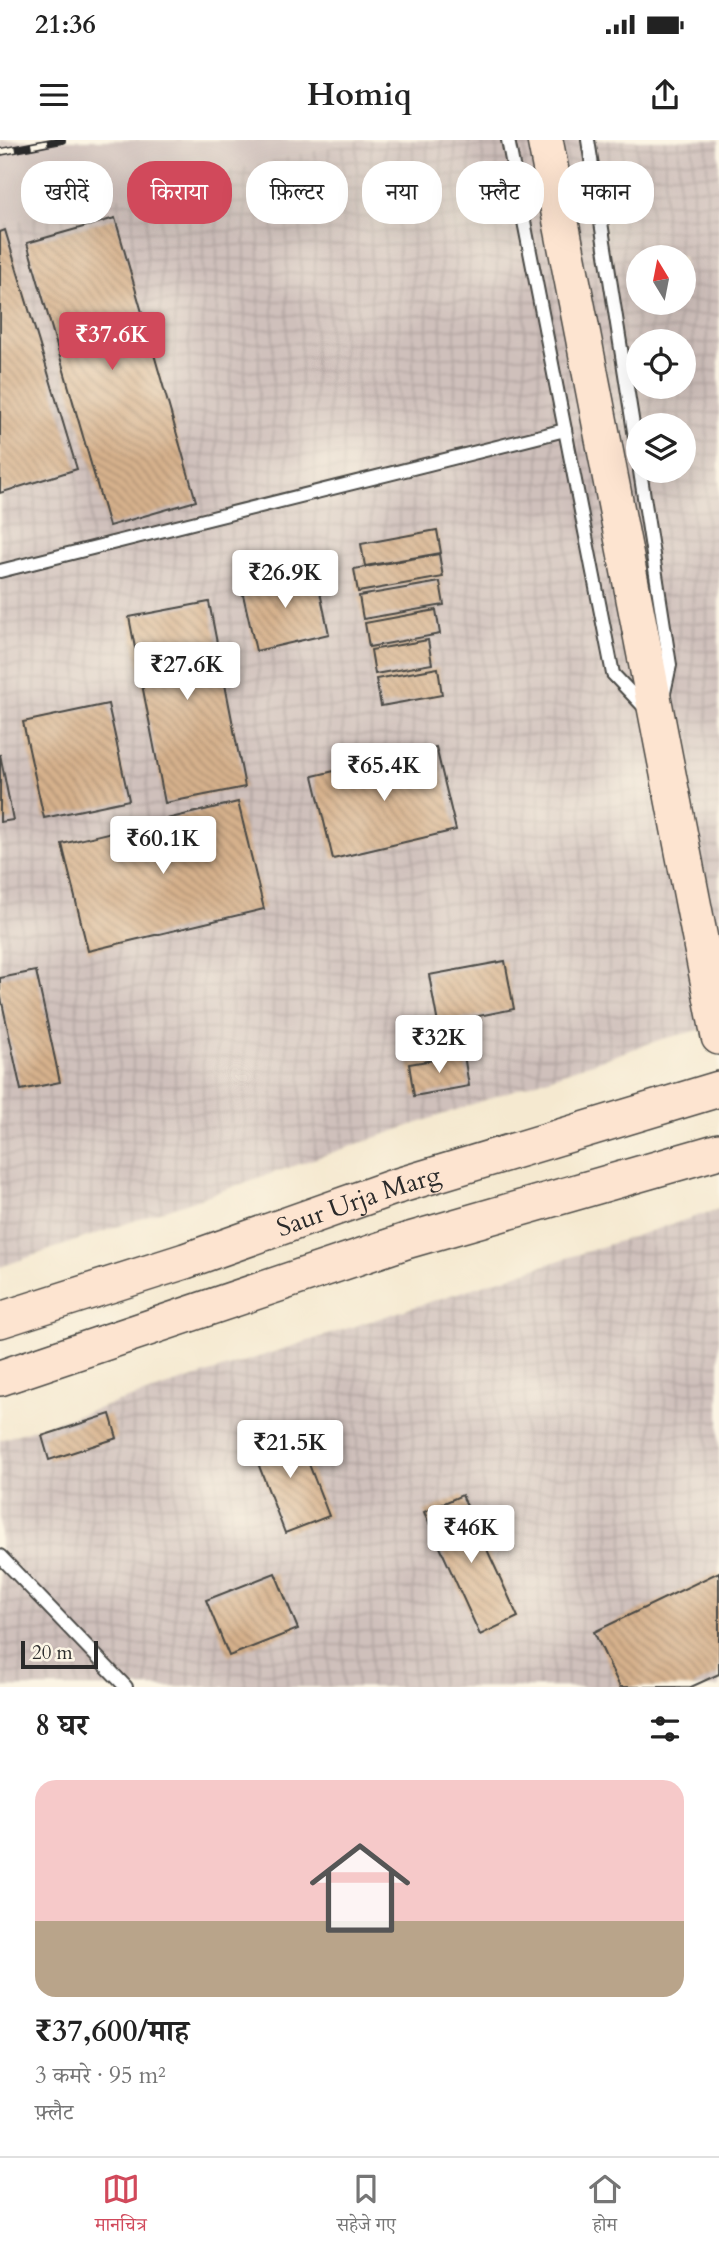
<!DOCTYPE html>
<html lang="hi">
<head>
<meta charset="utf-8">
<style>
	:root { --surface:#fff; --page:#f6f6f6; --text:#222; --muted:#767676; --line:#e0e0e0; --accent:#d1495b }
	body { margin:0; font-family:Cardo,"Noto Serif Devanagari",serif; background:var(--page); color:var(--text); height:100vh; display:flex; flex-direction:column; font-size:26px; white-space:nowrap }
	* { box-sizing:border-box; margin:0 }
	p { font-size:23px; color:var(--muted) }
	.icon { flex:none; width:38px; height:38px; fill:none; stroke:currentColor; stroke-width:2; stroke-linecap:round; stroke-linejoin:round }
	.map { position:relative; height:1547px; overflow:hidden }
	.sheet { display:flex; flex-direction:column; background:var(--surface); flex:1 }
	.sheet>* { flex:none }
	.hud { position:absolute; left:21px; top:21px; width:677px; height:63px; display:flex; gap:14px }
	.needle { width:46px; rotate:350deg }
	.tools { position:absolute; left:626px; top:105px; display:grid; gap:14px }
	.tools a { display:grid; place-items:center; width:70px; height:70px; border-radius:50%; background:var(--surface); box-shadow:0 7px 28px #0002; font-size:35px }
	.scale { position:absolute; left:21px; bottom:18px; width:77px; box-sizing:border-box; padding-left:7px; border:4px solid #2b2b2b; border-top:0; font-size:19px; line-height:24px; white-space:nowrap; color:#2b2b2b; -webkit-text-stroke:5px #fcf5e5; paint-order:stroke }
	.price { position:absolute; translate:-50% -60px; padding:0 16px; border-radius:7px; background:#fff; color:#222; font-size:23px; line-height:46px; filter:drop-shadow(0 2px 4px #0008) }
	.price::after { content:''; position:absolute; left:50%; top:42px; width:21px; height:16px; margin-left:-10px; background:inherit; clip-path:polygon(0 0,100% 0,50% 100%) }
	.price.selected { background:var(--accent); color:#fff }
	ul { padding:0; list-style:none }
	li { display:grid; align-content:center; gap:14px; height:371px; padding:0 35px }
	li span { display:grid; place-items:center; height:217px; border-radius:21px; color:#555 }
	li>.icon { margin-inline-start:auto }
	span .icon { width:126px; height:126px; fill:#fffc; stroke-width:1 }
	li b { font-size:30px }
	h2 { display:flex; justify-content:space-between; align-items:center; height:84px; padding:0 35px; font-size:30px }
	.pill { padding:0 24px; border-radius:28px; background:var(--surface); box-shadow:0 7px 28px #0002; font-size:24px; line-height:63px }
	.pill.selected { background:var(--accent); color:#fff }
	.status { display:flex; justify-content:space-between; align-items:center; height:49px; padding:0 35px; background:var(--surface); direction:ltr }
	.status svg { height:19px; fill:currentColor }
	header { display:flex; justify-content:space-between; align-items:center; height:91px; padding:0 35px; background:var(--surface); font-size:32px; font-weight:700 }
	.tab-bar { display:flex; justify-content:space-around; align-items:center; height:98px; border-top:2px solid var(--line); background:var(--surface); font-size:19px; color:var(--muted) }
	.tab-bar a { display:grid; justify-items:center; gap:4px }
	.tab-bar .selected { color:var(--accent) }
	.map>svg:first-child { display:block }
</style>
</head>
<body>
<div class="status"><b>21:36</b><svg viewBox="0 0 49 12"><path d="M0 12V9h3v3zM5 12V6h3v6zM10 12V3h3v9zM15 12V0h3v12zM26 1h20v11H26zM47 4h2v5h-2z"/></svg></div>
<header><svg class="icon" aria-label="menu" viewBox="0 0 24 24"><path d="M4 6h16M4 12h16M4 18h16"/></svg>Homiq<svg class="icon" aria-label="share" viewBox="0 0 24 24"><path d="M12 15V3M7 8l5-5 5 5M5 13v7h14v-7"/></svg></header>
<div class="map">
<svg width="719" height="1547" viewBox="0 0 719 1547">
	<defs>
		<pattern id="industrial-grid" width="8" height="8" patternUnits="userSpaceOnUse" patternTransform="scale(1.75)"><rect width="8" height="8" fill="#cfc0bb"/><path d="M0 4h8M4 0v8" fill="none" stroke="#b2a5a1"/></pattern>
		<pattern id="building-back-hatch" width="6" height="6" patternUnits="userSpaceOnUse" patternTransform="scale(1.75)"><rect width="6" height="6" fill="#d6b18c"/><path d="M-1 5l2 2M0 0l6 6M5-1l2 2" fill="none" stroke="#ae9073"/></pattern>
	</defs>
	<rect width="100%" height="100%" fill="#fcf5e5"/>
	<filter id="ink" filterUnits="userSpaceOnUse"><feTurbulence type="fractalNoise" baseFrequency=".0143" numOctaves="2"/><feDisplacementMap in="SourceGraphic" scale="14" xChannelSelector="R" yChannelSelector="G"/><feConvolveMatrix kernelMatrix="1 2 1 2 8 2 1 2 1" color-interpolation-filters="sRGB"/></filter>
	<filter id="wash" filterUnits="userSpaceOnUse"><feTurbulence type="fractalNoise" baseFrequency=".00686" numOctaves="4" result="noise"/><feDisplacementMap in="SourceGraphic" scale="28" xChannelSelector="R" yChannelSelector="G"/><feGaussianBlur stdDeviation="1.57" result="paint"/><feColorMatrix in="noise" values="0 0 0 0 0 0 0 0 0 0 0 0 0 0 0 0 0 1.4 0 .05"/><feComposite in="paint" operator="in"/></filter>
	<g filter="url(#wash)">
		<rect width="100%" height="100%" fill="#f5e9d0"/>
		<g fill="url(#industrial-grid)" fill-rule="evenodd">
			<path d="M359,0H719V885L659,900L0,1127V85ZM639,117H684V163H639ZM639,201H684V247H639ZM639,285H684V331H639Z"/>
			<path d="M719,1069V1547H0V1300Z"/>
		</g>
		<path fill="#cfc0bb" d="M0,0H359L0,85Z"/>
		<g id="blocks">
			<g fill="url(#building-back-hatch)">
				<path d="M115,78L196,361L109,386L27,103Z"/>
				<path d="M5,90L77,329L0,353V92Z"/>
				<path d="M437,390L441,413L365,426L361,404Z"/>
				<path d="M439,414L443,437L358,452L354,429Z"/>
				<path d="M315,429L329,494L256,511L241,446Z"/>
				<path d="M440,442L444,465L363,479L359,456Z"/>
				<path d="M209,462L245,647L165,663L129,477Z"/>
				<path d="M436,470L440,494L369,507L365,483Z"/>
				<path d="M428,500L432,524L375,534L371,510Z"/>
				<path d="M438,528L442,555L381,566L376,539Z"/>
				<path d="M108,564L129,660L44,678L23,582Z"/>
				<path d="M436,607L456,690L333,719L313,636Z"/>
				<path d="M0,614L13,680L0,682Z"/>
				<path d="M238,662L264,769L88,811L62,704Z"/>
				<path d="M505,821L514,869L438,884L429,835Z"/>
				<path d="M36,831L60,942L21,950L0,853V838Z"/>
				<path d="M464,915L469,946L414,956L409,924Z"/>
				<path d="M110,1274L117,1298L49,1320L42,1296Z"/>
				<path d="M295,1288L329,1376L285,1393L251,1305Z"/>
				<path d="M462,1355L518,1477L480,1495L424,1372Z"/>
				<path d="M719,1432V1534L691,1547H620L594,1492Z"/>
				<path d="M275,1433L298,1489L229,1516L206,1460Z"/>
			</g>
		</g>
	</g>
	<g filter="url(#ink)">
		<use href="#blocks" fill-opacity="0" stroke="#494844" stroke-width="2"/>
		<g fill="none" stroke-linecap="round" stroke-linejoin="round">
			<defs>
				<g id="lane">
					<path d="M508,0L613,534L647,570"/>
					<path d="M588,0L639,323"/>
					<path d="M640,331L670,525L664,553"/>
					<path d="M0,431L565,290"/>
					<path d="M0,1416L126,1547"/>
				</g>
				<g id="secondary">
					<path d="M545,0L719,897"/>
					<path id="s1" d="M0,1180L185,1121L391,1048L719,949"/>
					<path d="M0,1238L406,1101L719,1011"/>
				</g>
			</defs>
			<use href="#lane" stroke="#494844" stroke-width="16"/>
			<use href="#secondary" stroke="#494844" stroke-width="38"/>
			<use href="#lane" stroke="#fff" stroke-width="12"/>
			<use href="#secondary" stroke="#fde4d0" stroke-width="35"/>
			<defs>
				<path id="rail" d="M0,12L62,0"/>
			</defs>
			<use href="#rail" stroke="#2b2b2b" stroke-width="8"/>
			<use href="#rail" stroke="#fcf5e5" stroke-width="5" stroke-dasharray="16" stroke-linecap="butt"/>
		</g>
	</g>
	<g text-anchor="middle" stroke-width="5" stroke-linejoin="round" paint-order="stroke">
		<g font-size="26" fill="#2b2b2b" stroke="#fcf5e5">
			<text dy="9" stroke="none"><textPath href="#s1" startOffset="378">Saur Urja Marg</textPath></text>
		</g>
	</g>
</svg>
<div class="tools">
<a><svg class="needle" viewBox="-14 -14 28 28"><path d="M0-13l5 13h-10z" fill="#e53935"/><path d="M0 13l5-13h-10z" fill="#767676"/></svg></a>
<a><svg class="icon" aria-label="locate" viewBox="0 0 24 24"><circle cx="12" cy="12" r="6"/><path d="M12 2v4M12 18v4M2 12h4M18 12h4"/></svg></a>
<a><svg class="icon" aria-label="layers" viewBox="0 0 24 24"><path d="M12 4l9 5-9 5-9-5zM3 14l9 5 9-5"/></svg></a>
</div>
<div class="scale">20 m</div>
<b class="price selected" style="left:112px;top:232px">₹37.6K</b>
<b class="price" style="left:285px;top:470px">₹26.9K</b>
<b class="price" style="left:187px;top:562px">₹27.6K</b>
<b class="price" style="left:384px;top:663px">₹65.4K</b>
<b class="price" style="left:163px;top:736px">₹60.1K</b>
<b class="price" style="left:439px;top:935px">₹32K</b>
<b class="price" style="left:290px;top:1340px">₹21.5K</b>
<b class="price" style="left:471px;top:1425px">₹46K</b>
<div class="hud">
<a class="pill">खरीदें</a>
<a class="pill selected">किराया</a>
<a class="pill">फ़िल्टर</a>
<a class="pill">नया</a>
<a class="pill">फ़्लैट</a>
<a class="pill">मकान</a>
</div>
</div>
<section class="sheet">
<h2>8 घर<svg class="icon" aria-label="filters" viewBox="0 0 24 24"><path d="M4 7h16M4 17h16"/><circle cx="9" cy="7" r="2"/><circle cx="15" cy="17" r="2"/></svg></h2>
<ul>
<li><span style="background:linear-gradient(#f6c9c9 65%,#b9a48a 0)"><svg class="icon" aria-label="home" viewBox="0 0 24 24"><path d="M3 11l9-7 9 7M6 9v11h12V9"/></svg></span><div><b>₹37,600/माह</b><p>3 कमरे · 95 m²</p><p>फ़्लैट</p></div></li>
</ul>
</section>
<nav class="tab-bar">
<a class="selected"><svg class="icon" aria-label="map" viewBox="0 0 24 24"><path d="M3 6l6-2 6 2 6-2v14l-6 2-6-2-6 2zM9 4v14M15 6v14"/></svg>मानचित्र</a>
<a><svg class="icon" aria-label="saved" viewBox="0 0 24 24"><path d="M7 4h10v16l-5-4-5 4z"/></svg>सहेजे गए</a>
<a><svg class="icon" aria-label="home" viewBox="0 0 24 24"><path d="M3 11l9-7 9 7M6 9v11h12V9"/></svg>होम</a>
</nav>
</body>
</html>
